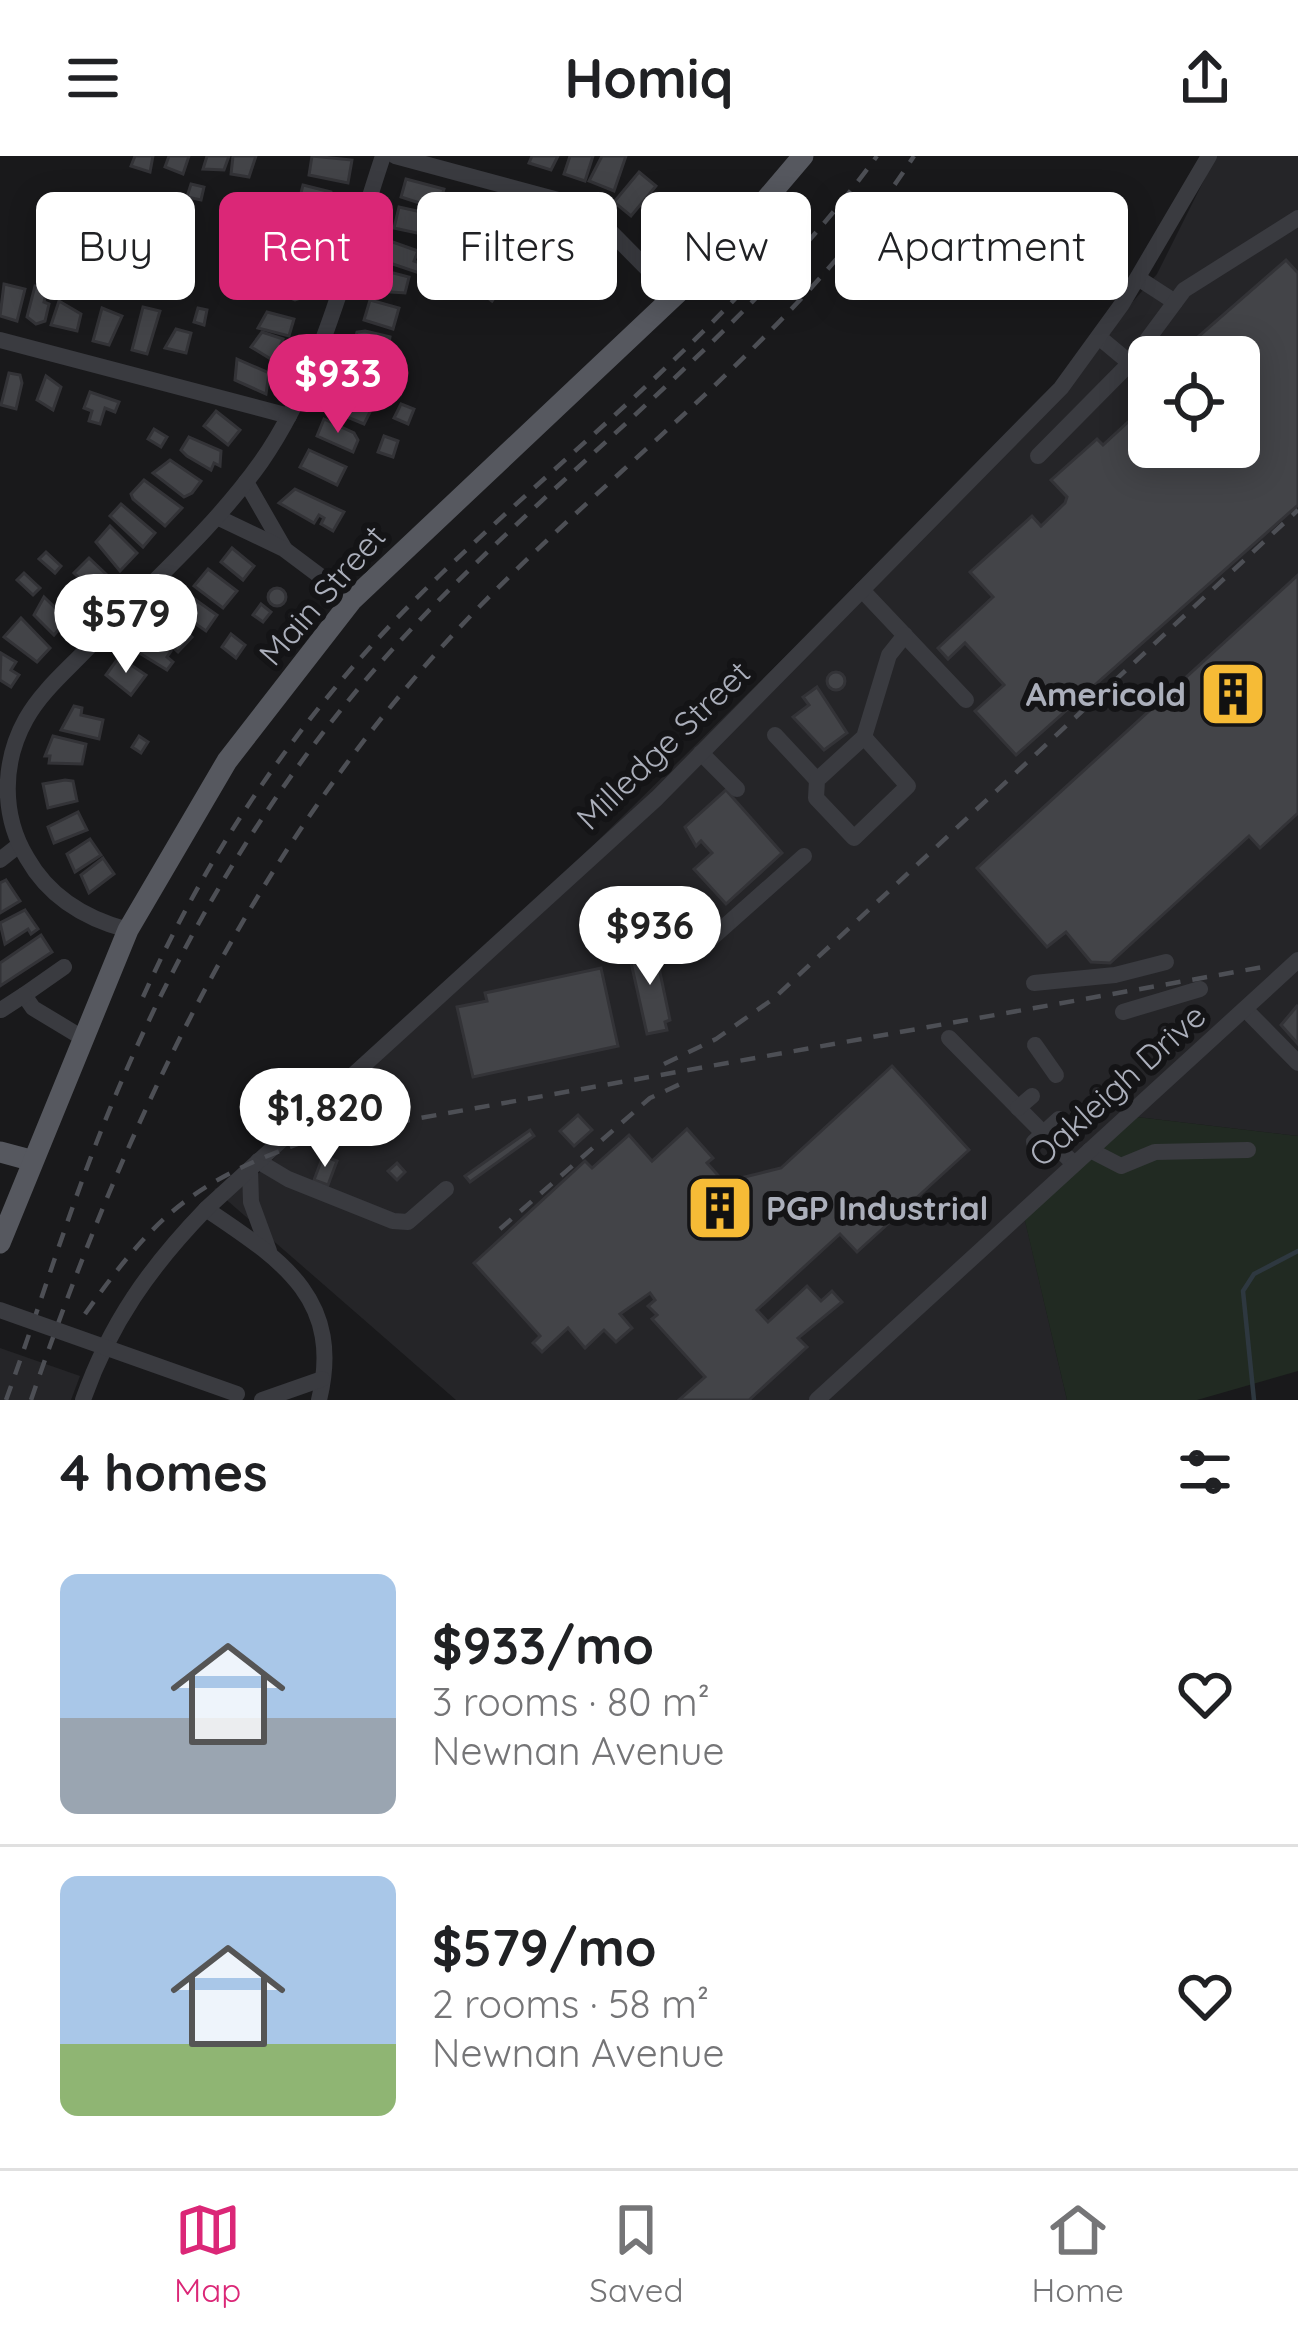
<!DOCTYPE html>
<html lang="en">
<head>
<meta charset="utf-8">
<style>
	:root { --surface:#fff; --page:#f6f6f6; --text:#202124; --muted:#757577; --line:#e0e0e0; --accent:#db2777 }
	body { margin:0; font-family:Quicksand,sans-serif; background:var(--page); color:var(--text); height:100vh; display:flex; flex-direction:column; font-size:45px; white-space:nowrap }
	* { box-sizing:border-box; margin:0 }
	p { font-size:39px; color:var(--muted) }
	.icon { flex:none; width:66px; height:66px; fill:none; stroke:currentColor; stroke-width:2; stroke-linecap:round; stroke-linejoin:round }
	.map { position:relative; height:1244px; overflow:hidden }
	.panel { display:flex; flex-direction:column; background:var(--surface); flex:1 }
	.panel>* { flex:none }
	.hud { position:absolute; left:36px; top:36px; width:1227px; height:108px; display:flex; gap:24px }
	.buttons { position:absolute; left:1128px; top:180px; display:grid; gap:24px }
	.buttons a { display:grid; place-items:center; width:132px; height:132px; border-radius:18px; background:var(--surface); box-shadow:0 6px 30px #0003; font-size:60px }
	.price { position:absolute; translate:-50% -102px; padding:0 27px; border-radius:42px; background:#fff; color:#222; font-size:39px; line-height:78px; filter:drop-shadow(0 3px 6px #0008) }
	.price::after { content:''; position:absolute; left:50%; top:72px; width:36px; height:27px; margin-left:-18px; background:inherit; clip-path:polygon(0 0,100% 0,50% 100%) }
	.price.on { background:var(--accent); color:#fff }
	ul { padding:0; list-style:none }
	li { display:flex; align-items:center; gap:36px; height:300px; padding:0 60px }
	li+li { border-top:3px solid var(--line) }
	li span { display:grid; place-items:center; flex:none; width:336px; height:240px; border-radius:18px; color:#555 }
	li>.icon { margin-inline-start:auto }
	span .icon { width:144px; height:144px; fill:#fffc; stroke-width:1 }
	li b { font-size:51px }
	h2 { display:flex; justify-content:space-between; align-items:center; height:144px; padding:0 60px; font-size:51px }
	.pill { padding:0 42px; border-radius:18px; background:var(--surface); box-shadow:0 6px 30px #0003; font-size:42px; line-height:108px }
	.pill.on { background:var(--accent); color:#fff }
	header { display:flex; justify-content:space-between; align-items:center; height:156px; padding:0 60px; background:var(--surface); font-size:54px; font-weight:800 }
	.tab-bar { display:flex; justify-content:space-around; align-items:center; height:168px; border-top:3px solid var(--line); background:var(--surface); font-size:33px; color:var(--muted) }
	.tab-bar a { display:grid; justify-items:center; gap:6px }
	.tab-bar .on { color:var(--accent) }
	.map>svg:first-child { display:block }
</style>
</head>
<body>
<header><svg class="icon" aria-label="menu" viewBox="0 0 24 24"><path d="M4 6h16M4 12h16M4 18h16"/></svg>Homiq<svg class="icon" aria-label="share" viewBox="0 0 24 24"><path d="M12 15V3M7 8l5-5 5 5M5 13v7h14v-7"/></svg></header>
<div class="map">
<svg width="1298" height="1244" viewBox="0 0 1298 1244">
	<rect width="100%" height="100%" fill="#19191b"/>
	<g fill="#252528" fill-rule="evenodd">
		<path d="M1216,0H1298V980L1120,959L1024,1060L1067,1244H456L214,1033L259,1017L1045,246L1157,118ZM1149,201H1239V291H1149Z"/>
		<path d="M0,1192L80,1220L71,1244H0Z"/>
	</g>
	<path fill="#212a22" d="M1120,959L1298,980V1215L1197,1244H1067L1024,1061Z"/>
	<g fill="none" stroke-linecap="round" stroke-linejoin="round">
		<path stroke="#2e3840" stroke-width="4.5" d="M1254,1244L1243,1135L1254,1118L1298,1095"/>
	</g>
	<g fill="#434448" stroke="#333337" stroke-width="3">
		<path d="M135,0H153L150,16L131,10Z"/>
		<path d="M169,0H189L183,18L165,11Z"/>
		<path d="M207,0H229L224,14L203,13Z"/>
		<path d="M233,0H256L249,21L231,18Z"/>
		<path d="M312,0L352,4L348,27L309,19Z"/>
		<path d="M532,0H558L551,14L529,7Z"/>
		<path d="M570,0H593L585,25L564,18Z"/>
		<path d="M602,0H626L614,35L589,25Z"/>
		<path d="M639,16L656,30L631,60L614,46Z"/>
		<path d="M406,23L444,33L438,53L401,41Z"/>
		<path d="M191,28L204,31L201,44L187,41Z"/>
		<path d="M303,29L331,36L334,54L306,52L307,46L299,45Z"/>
		<path d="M236,38L250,43L246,57L232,52Z"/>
		<path d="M487,50L510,62L495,94L487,92L485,83L483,91L475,88Z"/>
		<path d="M399,51L426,57V79L394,72Z"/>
		<path d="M286,52L323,64L324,80L318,78L316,84L281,66Z"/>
		<path d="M521,60L536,71L524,96L505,90Z"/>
		<path d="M554,73L564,86L547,111L532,101Z"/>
		<path d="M285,83L314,90L315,107L284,103Z"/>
		<path d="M387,84L418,95L414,105L423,108L419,117L378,103Z"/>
		<circle cx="584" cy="105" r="14"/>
		<path d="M1286,104L1298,117V349L1016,599L975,555L1004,529L965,487L948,503L938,492L993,441L970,416L1032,360L1041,370L1065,347L1067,341L1051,324L1097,283L1103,289L1141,254L1130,242L1149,224V291H1239V201H1175Z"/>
		<path d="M378,113L409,121L405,137L376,135Z"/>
		<path d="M280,115L302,124L306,131L303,141L295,144L278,137Z"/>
		<path d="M496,121L505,126L492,145L484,139Z"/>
		<path d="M4,128L25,133L17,165L0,160Z"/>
		<path d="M35,130L47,133L44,146L49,148L45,165L36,168L27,161Z"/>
		<path d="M370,144L399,152L393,173L364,164Z"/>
		<path d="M59,145L81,158L77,175L51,169Z"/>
		<path d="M143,151L160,155L147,198L132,194Z"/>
		<path d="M102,152L122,160L109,189L93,185Z"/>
		<path d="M198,152L207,154L204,169L194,166Z"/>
		<path d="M267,156L294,163L289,180L258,172Z"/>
		<path d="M176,173L191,177L186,197L165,192Z"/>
		<path d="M365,175L390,181L386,203L353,191L357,176Z"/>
		<path d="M262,176L283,183L274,205L251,191Z"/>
		<path d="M237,203L269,217L266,238L235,224Z"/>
		<path d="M354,208L378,210L384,216L379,233L345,222Z"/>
		<path d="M9,217L20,219L22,227L16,253L1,249Z"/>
		<path d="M46,220L61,231L53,254L37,244Z"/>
		<path d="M90,236L119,246L115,256L105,252L100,268L89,265L92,255L84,252Z"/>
		<path d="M342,239L372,252L364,268L335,256Z"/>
		<path d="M401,248L414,253L408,268L394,262Z"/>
		<path d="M216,255L240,274L228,289L204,270Z"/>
		<path d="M324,263L354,277L358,284L353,296L317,280Z"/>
		<path d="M154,273L167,281L161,291L148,283Z"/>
		<path d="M384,280L398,285L393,301L378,296Z"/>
		<path d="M189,281L221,295L220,310L214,307L211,314L187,300L181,294Z"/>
		<path d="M309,294L346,311L337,329L300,311Z"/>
		<path d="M170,304L201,325L192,337L184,341L153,317Z"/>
		<path d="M144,324L182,352L165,370L133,343L131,338Z"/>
		<path d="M295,333L344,356L333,375L321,368L324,362L319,359L314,367L279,347Z"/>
		<path d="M121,348L155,377L143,391L110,360Z"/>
		<path d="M110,370L137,397L120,415L96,386Z"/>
		<path d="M232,392L254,410L243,424L221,406Z"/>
		<path d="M46,396L61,410L55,417L39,403Z"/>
		<path d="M89,402L108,420L96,438L74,417Z"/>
		<path d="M208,413L237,435L223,452L194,430Z"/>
		<path d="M24,417L40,432L33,439L17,424Z"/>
		<path d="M1298,419V657L1260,692L1249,680L1110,807L1091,806L1066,776L1047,791L977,712Z"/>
		<circle cx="277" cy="441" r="9"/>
		<path d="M186,437L217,459L206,475L174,453Z"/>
		<path d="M44,441L72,468L65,475L61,471L54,479L34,459Z"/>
		<path d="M261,448L271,456L263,466L253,459Z"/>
		<path d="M21,462L50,492L37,506L4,481Z"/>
		<path d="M171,462L192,481L178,496L154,474Z"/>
		<path d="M145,476L171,495L167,501L173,506L167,514L136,495Z"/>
		<path d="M231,478L245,489L236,502L222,491Z"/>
		<path d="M1,497L16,506L11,514L19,519L11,531L0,524Z"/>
		<path d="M119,501L146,519L131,539L106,519Z"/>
		<circle cx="836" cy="525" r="9"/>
		<path d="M817,531L847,577L824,594L793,561L809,549L803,541Z"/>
		<path d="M74,550L82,552L81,559L103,564L99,583L61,574Z"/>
		<path d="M53,580L86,588L82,608L49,607L50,600H45Z"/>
		<path d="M139,580L148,586L141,597L132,591Z"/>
		<path d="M65,624L73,625L77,645L48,652L43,628Z"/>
		<path d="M726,634L782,697L726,748L694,713L712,697L701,685L696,690L685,671Z"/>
		<path d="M78,656L87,674L54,687L48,671Z"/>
		<path d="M90,683L101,699L75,716L67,698Z"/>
		<path d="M103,702L114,718L89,737L81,719Z"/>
		<path d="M6,724L20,745L0,757V727Z"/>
		<path d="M25,754L38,773L31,778L28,773L5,788L0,767Z"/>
		<path d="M41,779L52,796L0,830V807Z"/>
		<path d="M654,788L670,864L665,866L667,874L647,878L628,793Z"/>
		<path d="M601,812L618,890L473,921L457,851L487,845L485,837Z"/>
		<path d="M1297,850L1298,851V888L1281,869Z"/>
		<path d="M892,910L969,994L857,1096L840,1078L757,1154L768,1166L807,1130L821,1145L832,1135L842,1146L798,1182L807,1191L749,1244H679L705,1221L652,1163L657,1159L648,1150L655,1144L650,1137L620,1158L632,1172L616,1186L604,1174L585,1192L568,1172L542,1196L533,1187L540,1180L474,1107L585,1005L592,1012L629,979L652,1005L687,973L713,1002L707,1007L724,1026L781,1012Z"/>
		<path d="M578,959L592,974L574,990L560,975Z"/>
		<path d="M530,974L534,980L470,1026L465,1020Z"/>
		<path d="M323,1000L337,1005L328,1029L314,1024Z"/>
		<path d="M397,1007L405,1016L397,1024L388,1015Z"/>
	</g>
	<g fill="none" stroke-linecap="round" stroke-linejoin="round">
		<g stroke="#3a3b40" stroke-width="16">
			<path d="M395,0L573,48L605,70L675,141"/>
			<path d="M1138,122L1175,146"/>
			<path d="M0,184L289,260"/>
			<path d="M1130,207L1184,134L1298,62"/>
			<path d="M1038,300L1130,207L1100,182"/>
			<path d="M246,326L284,392"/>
			<path d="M217,361L284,393L352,444"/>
			<path d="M862,434L966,544"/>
			<path d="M775,579L817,624"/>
			<path d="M864,581L908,630L854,682L816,642L817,624L864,581L889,499L905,479"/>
			<path d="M701,597L737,633"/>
			<path d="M0,704L19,689"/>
			<path d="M128,774C86,763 49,741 27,702C1,659 2,606 26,563C41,536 66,515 86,494C145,432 212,375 261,306C323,217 349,101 383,0"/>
			<path d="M705,788L804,700"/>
			<path d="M64,811L24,839L33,852L81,881"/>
			<path d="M1034,827L1115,819L1166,806"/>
			<path d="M1245,853L1298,907"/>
			<path d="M1,854L24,839"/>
			<path d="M1123,856L1200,833"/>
			<path d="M949,882L1074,1008"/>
			<path d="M1035,889L1056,919"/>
			<path d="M1018,952L1032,940"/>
			<path d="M1034,986L1059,963"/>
			<path d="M1090,994L1121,1010L1155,996L1248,994"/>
			<path d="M258,1005L288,1023L393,1065L408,1066L446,1033"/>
			<path d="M250,1013L251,1046L269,1095"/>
			<path d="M206,1053C280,1103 344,1142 319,1244"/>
			<path d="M83,1244C110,1167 150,1111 206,1053L657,642L1061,232L1122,148L1209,0"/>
			<path d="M262,1244L322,1223"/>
			<path d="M817,1244L1298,804"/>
		</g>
		<g stroke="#56585f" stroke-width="21">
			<path d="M0,996L30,1004"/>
			<path d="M0,1087L128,774L227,605L352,444L722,95L803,0"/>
		</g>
		<g stroke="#4d4f55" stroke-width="4.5" stroke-dasharray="15 12" stroke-linecap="butt">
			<path d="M143,841C214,682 314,540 440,419C555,308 684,207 787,85"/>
			<path d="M664,908L716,883L773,843L1298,354"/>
			<path d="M500,1073L650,942L689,924"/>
			<path d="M85,1158C159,1053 198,1023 320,980L1263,811"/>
			<path d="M6,1244C39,1153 67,1060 103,970C170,802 262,641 382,505C539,328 736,193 877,0"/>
			<path d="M31,1244C131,952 262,675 479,451C623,303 801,175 914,0"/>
		</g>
		<path stroke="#3a3b40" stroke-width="16" d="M0,1154L237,1238"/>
	</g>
	<defs>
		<symbol id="building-square" viewBox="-11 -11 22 22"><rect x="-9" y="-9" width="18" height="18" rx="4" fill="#f6bb36" stroke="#141416"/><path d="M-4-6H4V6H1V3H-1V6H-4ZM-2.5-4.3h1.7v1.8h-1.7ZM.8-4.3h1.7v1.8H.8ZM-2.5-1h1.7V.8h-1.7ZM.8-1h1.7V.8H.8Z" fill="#111"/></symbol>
	</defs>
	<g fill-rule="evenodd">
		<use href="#building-square" x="1195" y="500" width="76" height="76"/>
		<use href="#building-square" x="682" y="1014" width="76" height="76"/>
	</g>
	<g text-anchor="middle" stroke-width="12" stroke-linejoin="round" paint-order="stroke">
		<g font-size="33" fill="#abafbb" stroke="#141416">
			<text transform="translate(322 439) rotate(-49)" y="12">Main Street</text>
			<text transform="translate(663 589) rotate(-44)" y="12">Milledge Street</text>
			<text transform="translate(1117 929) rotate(-42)" y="12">Oakleigh Drive</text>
		</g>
		<g font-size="33" font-weight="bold" fill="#abafbb" stroke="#141416" text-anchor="end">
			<text x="1186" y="550">Americold</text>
			<text x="766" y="1064" text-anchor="start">PGP Industrial</text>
		</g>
	</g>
</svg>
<div class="buttons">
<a><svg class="icon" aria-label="locate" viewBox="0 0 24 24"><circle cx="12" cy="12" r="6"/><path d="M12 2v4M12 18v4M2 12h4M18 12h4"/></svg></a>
</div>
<b class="price on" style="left:338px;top:280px">$933</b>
<b class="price" style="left:126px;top:520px">$579</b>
<b class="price" style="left:650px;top:832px">$936</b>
<b class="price" style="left:325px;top:1014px">$1,820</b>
<div class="hud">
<a class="pill">Buy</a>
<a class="pill on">Rent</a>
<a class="pill">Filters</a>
<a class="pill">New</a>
<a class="pill">Apartment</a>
</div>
</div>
<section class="panel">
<h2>4 homes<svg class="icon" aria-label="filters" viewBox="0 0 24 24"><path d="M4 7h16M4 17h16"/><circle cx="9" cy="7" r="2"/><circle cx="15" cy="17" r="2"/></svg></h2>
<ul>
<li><span style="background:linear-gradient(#a9c7e8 60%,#9aa5b1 0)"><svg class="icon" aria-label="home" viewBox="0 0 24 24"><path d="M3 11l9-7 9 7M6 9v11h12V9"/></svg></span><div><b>$933/mo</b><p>3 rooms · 80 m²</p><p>Newnan Avenue</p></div><svg class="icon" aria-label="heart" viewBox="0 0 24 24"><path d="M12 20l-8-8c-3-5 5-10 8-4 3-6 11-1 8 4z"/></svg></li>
<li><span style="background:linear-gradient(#a9c7e8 70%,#8fb573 0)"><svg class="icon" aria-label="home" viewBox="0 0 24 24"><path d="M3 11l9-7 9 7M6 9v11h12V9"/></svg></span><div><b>$579/mo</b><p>2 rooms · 58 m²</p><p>Newnan Avenue</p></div><svg class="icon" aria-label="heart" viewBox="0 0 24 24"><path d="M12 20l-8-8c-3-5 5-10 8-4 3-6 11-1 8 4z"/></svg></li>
</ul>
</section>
<nav class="tab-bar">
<a class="on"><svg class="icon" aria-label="map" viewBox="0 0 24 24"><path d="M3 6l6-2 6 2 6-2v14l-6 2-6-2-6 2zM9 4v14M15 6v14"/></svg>Map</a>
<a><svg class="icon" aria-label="saved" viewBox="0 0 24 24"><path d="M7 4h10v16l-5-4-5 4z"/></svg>Saved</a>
<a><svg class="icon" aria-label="home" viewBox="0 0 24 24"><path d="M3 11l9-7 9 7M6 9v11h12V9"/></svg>Home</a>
</nav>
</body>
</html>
